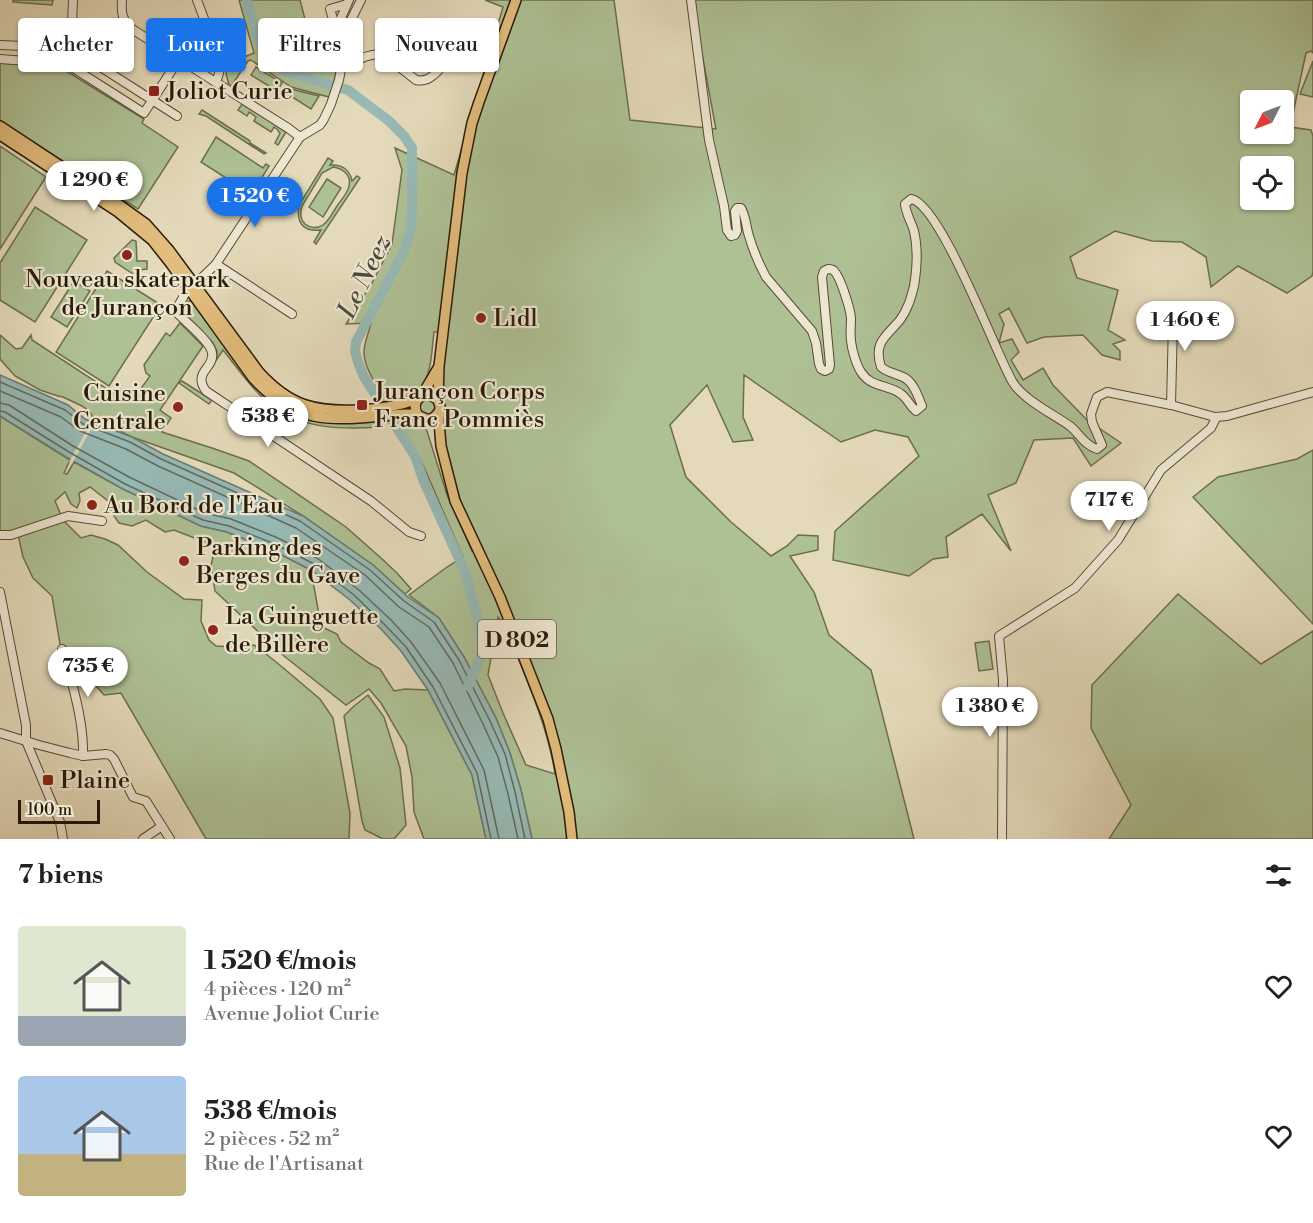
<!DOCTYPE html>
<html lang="fr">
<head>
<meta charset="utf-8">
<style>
	:root { --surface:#fff; --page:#f6f6f6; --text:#202124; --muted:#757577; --accent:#1a73e8 }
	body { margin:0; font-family:"Libre Bodoni",serif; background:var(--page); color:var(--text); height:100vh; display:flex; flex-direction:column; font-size:22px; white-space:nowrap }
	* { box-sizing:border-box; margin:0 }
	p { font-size:20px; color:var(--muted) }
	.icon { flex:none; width:33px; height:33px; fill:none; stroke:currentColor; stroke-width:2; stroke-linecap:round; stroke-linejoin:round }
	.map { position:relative; height:839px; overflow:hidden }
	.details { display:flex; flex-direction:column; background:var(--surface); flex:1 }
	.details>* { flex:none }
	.hud { position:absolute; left:18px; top:18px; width:600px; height:54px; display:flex; gap:12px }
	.needle { width:39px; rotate:228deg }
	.controls { position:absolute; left:1240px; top:90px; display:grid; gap:12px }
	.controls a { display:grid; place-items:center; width:54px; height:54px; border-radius:6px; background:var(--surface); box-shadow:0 2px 4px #0004; font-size:30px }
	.scale { position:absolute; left:18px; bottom:15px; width:82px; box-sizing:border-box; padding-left:6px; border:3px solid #2a1a07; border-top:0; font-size:16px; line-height:21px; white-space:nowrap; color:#2a1a07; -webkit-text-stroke:4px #ede7d2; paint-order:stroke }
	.price { position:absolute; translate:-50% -51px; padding:0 14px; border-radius:21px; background:#fff; color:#222; font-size:20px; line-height:39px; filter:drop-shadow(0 2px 3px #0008) }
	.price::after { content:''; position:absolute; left:50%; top:36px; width:18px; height:14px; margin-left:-9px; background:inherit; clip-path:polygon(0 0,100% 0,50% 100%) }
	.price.current { background:var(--accent); color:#fff }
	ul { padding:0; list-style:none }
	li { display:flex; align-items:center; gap:18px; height:150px; padding:0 18px }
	li span { display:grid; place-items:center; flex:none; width:168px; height:120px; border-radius:6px; color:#555 }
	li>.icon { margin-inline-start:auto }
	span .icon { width:72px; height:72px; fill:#fffc; stroke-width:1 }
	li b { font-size:26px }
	h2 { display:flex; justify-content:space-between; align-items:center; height:72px; padding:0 18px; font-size:26px }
	.chip { padding:0 21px; border-radius:6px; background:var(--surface); box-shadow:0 2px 4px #0004; font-size:21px; line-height:54px }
	.chip.current { background:var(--accent); color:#fff }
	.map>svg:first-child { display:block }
</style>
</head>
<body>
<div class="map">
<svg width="1313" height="839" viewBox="0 0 1313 839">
	<rect width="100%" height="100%" fill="#e4daba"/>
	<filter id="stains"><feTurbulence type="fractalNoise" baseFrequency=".00333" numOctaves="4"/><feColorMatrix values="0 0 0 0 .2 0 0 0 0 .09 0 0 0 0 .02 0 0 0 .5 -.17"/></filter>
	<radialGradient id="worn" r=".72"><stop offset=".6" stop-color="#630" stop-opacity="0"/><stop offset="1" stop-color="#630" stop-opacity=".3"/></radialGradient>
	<g fill="#aec195" stroke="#6c6e4e" stroke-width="1.5" fill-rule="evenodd">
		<path d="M13,0H53L52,5L13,2Z"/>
		<path d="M239,0H300L307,27L326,38L331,25L338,68L329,97L291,87L251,60L248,61L230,88L226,74L227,64L254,53Z"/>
		<path d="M485,0H614L630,120L716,129L692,0H1313V53L1311,51L1306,53L1290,127L1311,130L1313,136V272L1312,276L1287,293L1238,266L1211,287L1206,257L1182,242L1152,241L1115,231L1070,257L1077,278L1118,290L1108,330L1125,340L1113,344L1120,351V360L1102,355L1083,335L1044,337L1027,343L1009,308L999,314L1004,324L999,343L1012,339L1019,352L1011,360L1023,380L1043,368L1053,385L1087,420L1121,443L1091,466L1073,438L1034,440L1016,483L988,495L1011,551L982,514L946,537L948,557L933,559L909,576L833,560L835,531L919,456L908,437L875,430L841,442L744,375L743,417L753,440L733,442L707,385L670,425L686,477L731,522L771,556L787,546L798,535L818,536V550L790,556L814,592L829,635L871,670L914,839H532L521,790L510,753L496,718L464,657L439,618L409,595L447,567L463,557L420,458L396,419C410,417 419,419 427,431L447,495L472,551L477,548L470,530L432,414L424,415L420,411L419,406L424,400H432L439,332H434C430,366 432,400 388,401C378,388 364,369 364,352C364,343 369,332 371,323L346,324L372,283L392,244L402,170L395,148L454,175L503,7ZM1251,100H1284V134H1251ZM1251,166H1284V200H1251ZM498,617C508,627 513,644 518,658C533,695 549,734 555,774L526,765L503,713L488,675Z"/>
		<path d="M1313,61V97L1300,94Z"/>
		<path d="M0,63L58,66L144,119L142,123L178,147L138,209L0,121Z"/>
		<path d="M256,67L282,83L277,91L251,75Z"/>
		<path d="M289,87L291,89L319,96L311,109L286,93Z"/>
		<path d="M242,104L286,132L278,145L275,143L280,133L278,131V130L274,127L271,132L254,121L256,117L249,112L247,116L238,110Z"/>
		<path d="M202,110L250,141V143L266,153L264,154L206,116L199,114Z"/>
		<path d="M216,137L263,168L266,164L269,166L248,200L245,198L248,192L201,162Z"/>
		<path d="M0,146L46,177L0,249Z"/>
		<path d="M328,158L333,161L330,165C342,164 350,170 352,181L357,176L360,178L316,244L314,242L321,230C303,232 296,223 299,205ZM333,167C342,168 352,175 349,186C348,193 341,200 337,206C333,212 329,221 323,225C317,229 310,228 305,224C300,219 300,212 302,206L322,173Z"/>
		<path d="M327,179L341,188L323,217L309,207Z"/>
		<path d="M35,207L87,240L35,322L0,300V263Z"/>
		<path d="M132,240L136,241L137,261H147V269L139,270L136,276L115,262L114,258Z"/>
		<path d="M107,271L161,305L109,386L56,352Z"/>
		<path d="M74,281L90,291L67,327L51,317Z"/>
		<path d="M188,301H191C203,317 216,333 227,349C238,365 248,380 262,393C294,424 338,427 379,420L380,427C337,430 295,429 262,397C247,383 236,366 223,350L217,359V351L213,343L183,312V306Z"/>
		<path d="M180,323L203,346L160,410L171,418L162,432L212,448L249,461L346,527L381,558L397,573L411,589L405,594L373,565L303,516L234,473L132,437L97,420L93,418L90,412L82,406L63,397L58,396L40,390L15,376L0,359V335L16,349L22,348L31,335L32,340L116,395L120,390L126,394L135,397L150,376L146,373L144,365L166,333L170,336Z"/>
		<path d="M182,381L212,400L209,404L179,383Z"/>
		<path d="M0,416L70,460L64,473L67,474L74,462L123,489L201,526L227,532L272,550L311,570L318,609V625L337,634L341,642L369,663L380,669L394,691L405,689L428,690L472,775L486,839H424L414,812L412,777L406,746L381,703L369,689L346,705L284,656L215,591L211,566L215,546L174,530L165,532L146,520L132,526L119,523L112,513L108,501L90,487L79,493L80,501L77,508L71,504L65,492L55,501L63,520L81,538L91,535L105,539L118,545L147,572L184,599L202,600L201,621L209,640L216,646L236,647L254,645L275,661L320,699L333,718L350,813L349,839H206L121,693L104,695L60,644L52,596L33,578L23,557L17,530L0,532Z"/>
		<path d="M1313,450V624L1193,497L1218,477L1297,459Z"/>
		<path d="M1178,594L1261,664L1313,631V839H1109L1131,805L1091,728L1092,685Z"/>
		<path d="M989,641L993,669L979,671L975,643Z"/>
		<path d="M368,695L384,717L400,768L406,825L394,839H383L365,830L362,821L344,716L353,707Z"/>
	</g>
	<path fill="#97bab6" stroke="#6b7a70" stroke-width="1.5" d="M0,375L68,405L85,419L132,437L163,454L303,516L373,565L408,597L439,618L464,657L496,718L510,753L521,790L532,839H486L472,775L428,690L401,651L381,629L350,600L311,570L272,550L227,532L201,526L123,489L66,457L0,416Z"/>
	<path fill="#e4daba" d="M93,419L96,420L72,464L69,462Z"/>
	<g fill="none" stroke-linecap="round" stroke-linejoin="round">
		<g stroke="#606a5e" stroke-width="1.5">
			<path d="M0,382L65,410L83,424L130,442L161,459L300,521L370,570L404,601L434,622L459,660L490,721L505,754L515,792L525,839"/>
			<path d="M0,391L61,417L80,431L126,449L158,466L296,528L365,575L399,607L429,627L453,663L483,724L498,757L508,794L518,839"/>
			<path d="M0,403L9,405L73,446L129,477L205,513L231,519L278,538L317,558L359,590L391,620L411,642L440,683L484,770L499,839"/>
			<path d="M0,411L5,412L69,452L125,484L203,520L229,526L275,544L314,564L354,595L385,625L406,647L433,687L477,773L491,839"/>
		</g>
		<path stroke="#97bab6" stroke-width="10" d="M247,0L258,39L279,67L287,72L348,90L389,121L404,136L412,148V212L411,230L403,253L356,342L355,351L358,362L364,377L415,456L424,482L466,574L479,625L483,651L468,686"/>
		<defs>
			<g id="minor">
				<path d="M122,0C121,13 122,20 132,29L288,128L300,137"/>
				<path d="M197,0L221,64L218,77L215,82"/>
				<path d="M349,0L334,34L341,69L339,80L331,104L324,119L320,125L300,137L216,264L185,294L177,308L178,314C187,323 211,342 212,353C215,368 192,372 206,391L371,501L409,532L421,536"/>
				<path d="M691,0L709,140L724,206L727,230L731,236L735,235L737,231L735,211L737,208H741C746,216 746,227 749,236C753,250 759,264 766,277L812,331L816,343L819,364L821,369L825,371L829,369L830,365L822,277L824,271L828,269C830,269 831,269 833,270C840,275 850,308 851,318C851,325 850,333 851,341C852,350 856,364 861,372C871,388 888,384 901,394C907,398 910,406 916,411L922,406C918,396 913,381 903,377C895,373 888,373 881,367C873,342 886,337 900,320C908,309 911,298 914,286C917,268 918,248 914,231C911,221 906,214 905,204L911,199C940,203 995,351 1012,381C1022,399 1053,414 1070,426C1079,433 1085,446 1097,449L1102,445L1092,422L1091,414L1097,397L1107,392L1171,405L1215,417L1227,416L1313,392"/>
				<path d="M338,26L349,24L361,0"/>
				<path d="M336,29L330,9L347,4"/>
				<path d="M0,45L71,48L177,116"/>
				<path d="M0,59L67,64L144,113L179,59"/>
				<path d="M67,64L71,48L73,0"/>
				<path d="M341,69C353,63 370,51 384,55L416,80C425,82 431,78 438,71L443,41"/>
				<path d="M216,264L292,314"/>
				<path d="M1165,311L1173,322L1171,405"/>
				<path d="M0,535H11L68,516L102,521"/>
				<path d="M0,592L26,725V741L60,822L63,839"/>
				<path d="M62,649L67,655L66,660C74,691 84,724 83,756"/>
				<path d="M0,733L39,745L70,753L83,756L106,754L110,755L114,759L133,797L146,801L170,839"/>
				<path d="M143,839L162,826"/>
				<path d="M1002,839L1003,680L999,636L1075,588L1118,540L1161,470L1211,428L1215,420V417"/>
			</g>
			<g id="major">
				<path d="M516,0L479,102L472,123L462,173L439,366L438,400L440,406L439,421L441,446L455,501L500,597L548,719L556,749L569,812L572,839"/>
				<path d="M0,126L118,204L146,224L169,250L259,372C290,406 315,412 359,410C379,409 399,406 418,399"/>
				<path d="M0,135L118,212L152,240L171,264L253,378C302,432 343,418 407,414C410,414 414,414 417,415C427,419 430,423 438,413"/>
				<path d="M422,395L438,368"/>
				<path d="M418,416C409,400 424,388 438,400"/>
			</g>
		</defs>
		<use href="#minor" stroke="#584a34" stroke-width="10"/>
		<use href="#major" stroke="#2a1a07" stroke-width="12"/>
		<use href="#minor" stroke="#ede7d2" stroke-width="8"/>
		<use href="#major" stroke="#e2bd7d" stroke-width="9"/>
	</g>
	<g fill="#8f2418" stroke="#ede7d2" stroke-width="2">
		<rect x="148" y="85" width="12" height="12" rx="3"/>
		<circle cx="127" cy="255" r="6"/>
		<circle cx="481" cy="318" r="6"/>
		<rect x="356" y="399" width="12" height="12" rx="3"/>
		<circle cx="178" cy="407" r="6"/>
		<circle cx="92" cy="505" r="6"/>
		<circle cx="184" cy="561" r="6"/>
		<circle cx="213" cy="630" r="6"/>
		<rect x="42" y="774" width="12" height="12" rx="3"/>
	</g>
	<g text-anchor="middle" stroke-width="4.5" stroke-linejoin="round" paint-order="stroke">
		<rect fill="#ede7d2" stroke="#645844" stroke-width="1.5" x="478" y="620" width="78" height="38" rx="4.5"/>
		<g font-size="22" font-weight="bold" fill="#2a1a07">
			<text x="517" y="647">D 802</text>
		</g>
		<g font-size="24" fill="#2a1a07" stroke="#ede7d2" text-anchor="start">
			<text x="166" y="99">Joliot Curie</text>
			<text x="127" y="287" text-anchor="middle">Nouveau skatepark<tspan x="127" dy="28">de Jurançon</tspan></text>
			<text x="493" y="326">Lidl</text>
			<text x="374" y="399">Jurançon Corps<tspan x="374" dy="28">Franc Pommiès</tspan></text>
			<text x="166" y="401" text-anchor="end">Cuisine<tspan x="166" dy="28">Centrale</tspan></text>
			<text x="104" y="513">Au Bord de l'Eau</text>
			<text x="196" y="555">Parking des<tspan x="196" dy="28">Berges du Gave</tspan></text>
			<text x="225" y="624">La Guinguette<tspan x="225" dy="28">de Billère</tspan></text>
			<text x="60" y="788">Plaine</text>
		</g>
		<g font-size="26" font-style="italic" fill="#4b4a3c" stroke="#ede7d2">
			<text transform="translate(364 276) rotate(-64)" y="9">Le Neez</text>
		</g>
	</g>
	<rect width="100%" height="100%" filter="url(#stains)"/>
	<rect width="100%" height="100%" fill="url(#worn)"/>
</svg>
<div class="controls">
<a><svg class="needle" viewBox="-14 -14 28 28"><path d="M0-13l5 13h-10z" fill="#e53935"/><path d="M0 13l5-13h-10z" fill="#757577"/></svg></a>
<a><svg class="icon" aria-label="locate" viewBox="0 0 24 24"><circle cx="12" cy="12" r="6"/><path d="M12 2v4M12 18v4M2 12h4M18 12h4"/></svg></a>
</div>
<div class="scale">100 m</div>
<b class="price" style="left:94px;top:212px">1 290 €</b>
<b class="price current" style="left:255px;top:228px">1 520 €</b>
<b class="price" style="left:1185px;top:352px">1 460 €</b>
<b class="price" style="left:268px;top:448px">538 €</b>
<b class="price" style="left:1109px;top:532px">717 €</b>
<b class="price" style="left:88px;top:698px">735 €</b>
<b class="price" style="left:990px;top:738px">1 380 €</b>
<div class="hud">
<a class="chip">Acheter</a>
<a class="chip current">Louer</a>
<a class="chip">Filtres</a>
<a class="chip">Nouveau</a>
</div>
</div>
<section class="details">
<h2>7 biens<svg class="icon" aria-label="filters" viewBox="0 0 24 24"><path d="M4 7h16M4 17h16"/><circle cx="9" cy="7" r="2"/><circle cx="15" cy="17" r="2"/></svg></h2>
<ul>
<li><span style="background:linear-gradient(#dfe7d0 75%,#9aa5b1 0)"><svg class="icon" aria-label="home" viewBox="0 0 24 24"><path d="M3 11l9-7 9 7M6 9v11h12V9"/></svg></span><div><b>1 520 €/mois</b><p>4 pièces · 120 m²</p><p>Avenue Joliot Curie</p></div><svg class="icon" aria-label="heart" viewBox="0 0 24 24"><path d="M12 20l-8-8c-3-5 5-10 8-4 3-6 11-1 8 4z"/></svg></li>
<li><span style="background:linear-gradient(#a9c7e8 65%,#c2b280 0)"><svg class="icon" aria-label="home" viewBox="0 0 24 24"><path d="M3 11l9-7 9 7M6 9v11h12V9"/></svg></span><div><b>538 €/mois</b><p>2 pièces · 52 m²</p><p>Rue de l'Artisanat</p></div><svg class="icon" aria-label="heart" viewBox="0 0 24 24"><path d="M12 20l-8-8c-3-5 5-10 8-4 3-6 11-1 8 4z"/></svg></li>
</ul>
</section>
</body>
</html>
